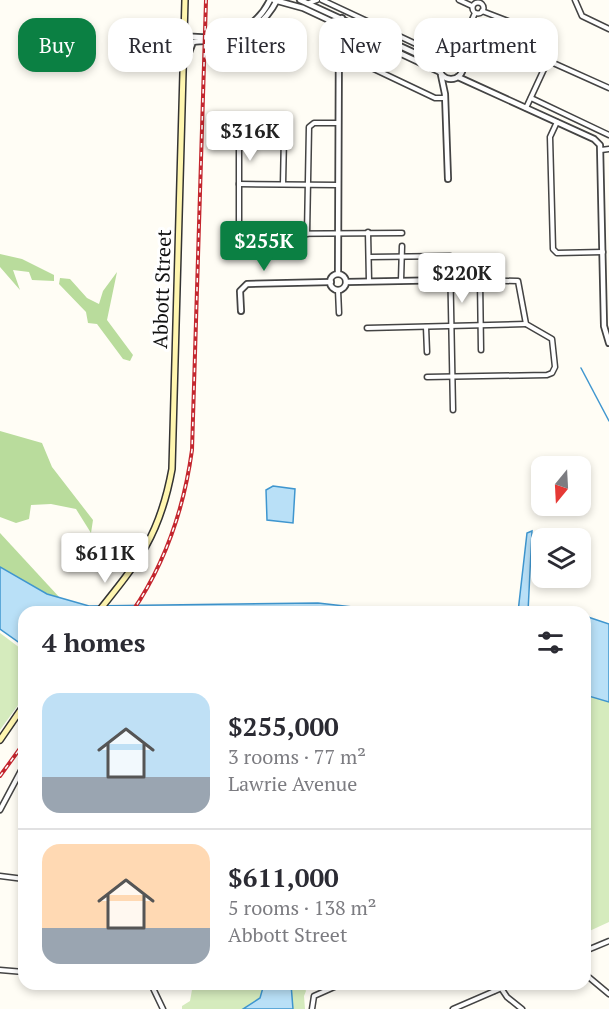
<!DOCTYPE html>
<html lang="en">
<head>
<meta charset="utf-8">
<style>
	:root { --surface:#fff; --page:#f2f2f3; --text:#2b2b33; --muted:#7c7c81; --line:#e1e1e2; --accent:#0b8043 }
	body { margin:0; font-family:"PT Serif",serif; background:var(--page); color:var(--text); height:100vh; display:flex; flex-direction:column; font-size:22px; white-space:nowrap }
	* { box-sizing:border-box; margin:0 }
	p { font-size:20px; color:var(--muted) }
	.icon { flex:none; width:33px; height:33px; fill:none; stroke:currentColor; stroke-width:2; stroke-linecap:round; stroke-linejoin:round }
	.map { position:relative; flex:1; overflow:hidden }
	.details { position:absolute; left:18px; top:606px; width:573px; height:384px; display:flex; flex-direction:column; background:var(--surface); border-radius:18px; box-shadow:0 3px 9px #0003 }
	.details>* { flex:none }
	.banner { position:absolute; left:18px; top:18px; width:573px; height:54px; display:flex; gap:12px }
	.needle { width:39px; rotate:198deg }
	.tools { position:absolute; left:531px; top:456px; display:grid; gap:12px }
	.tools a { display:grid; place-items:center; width:60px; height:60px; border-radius:12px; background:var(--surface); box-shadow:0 3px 9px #0003; font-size:30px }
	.price { position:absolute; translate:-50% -51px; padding:0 14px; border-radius:6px; background:#fff; color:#222; font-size:20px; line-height:39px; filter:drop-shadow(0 2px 3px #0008) }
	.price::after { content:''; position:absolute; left:50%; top:36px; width:18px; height:14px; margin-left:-9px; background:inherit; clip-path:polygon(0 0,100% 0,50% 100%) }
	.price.selected { background:var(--accent); color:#fff }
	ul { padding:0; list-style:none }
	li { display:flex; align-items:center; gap:18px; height:150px; padding:0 24px }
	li+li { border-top:2px solid var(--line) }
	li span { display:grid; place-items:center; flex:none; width:168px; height:120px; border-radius:18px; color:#555 }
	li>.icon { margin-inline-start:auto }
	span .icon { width:72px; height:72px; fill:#fffc; stroke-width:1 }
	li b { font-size:26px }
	h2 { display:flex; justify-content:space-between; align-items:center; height:72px; padding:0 24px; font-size:26px }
	.pill { padding:0 21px; border-radius:18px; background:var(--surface); box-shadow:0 3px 9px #0003; font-size:21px; line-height:54px }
	.pill.selected { background:var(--accent); color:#fff }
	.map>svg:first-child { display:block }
</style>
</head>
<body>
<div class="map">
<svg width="609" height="1009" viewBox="0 0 609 1009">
	<rect width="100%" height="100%" fill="#fffdf5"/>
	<g fill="#d5ebbd">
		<path d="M0,633L24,651V697L0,730Z"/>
		<path d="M585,695L609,702V922L585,933Z"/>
		<path d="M193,984H303L306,991L304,996L305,1009H182V1006L190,1001Z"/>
	</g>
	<g fill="#b9dc9c">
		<path d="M0,254L22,259L54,275V281L32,280L29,272L13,270L20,290L0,267Z"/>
		<path d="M117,272L107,320L133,355L130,361L123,359L97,324L88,323L86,312L59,284L60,278L70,279L87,298L99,304L103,291Z"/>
		<path d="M0,431L42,443L52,467L93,520L91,533L76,509L51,504L31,505L29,519L16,523L0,517Z"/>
		<path d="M0,533L60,598L47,594L0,567Z"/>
	</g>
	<g fill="#b9e0f7" stroke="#3f96cf" stroke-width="1.5">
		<path d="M273,486L295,489L293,523L267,520L266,490Z"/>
		<path d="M532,531L528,612H518L527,533Z"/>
		<path d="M0,567L47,594L89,606L318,603L388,611L450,609L510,612H24V646L0,629Z"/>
		<path d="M585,616L609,624V702L585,695Z"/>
		<path d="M264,984H291L293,1009H243L260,998Z"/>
	</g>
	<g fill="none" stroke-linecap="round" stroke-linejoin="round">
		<path stroke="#3f96cf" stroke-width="1.5" d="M581,368L609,421"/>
		<defs>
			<g id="minor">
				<path d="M322,0L416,44L420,48V56"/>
				<path d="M459,0L472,6"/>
				<path d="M575,0L582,16L609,29"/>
				<circle cx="478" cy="8" r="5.5"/>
				<path d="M309,3L317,0"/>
				<path d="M482,11L531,30"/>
				<path d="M456,57L475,13"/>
				<path d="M338,59L355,60L435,98H445"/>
				<path d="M531,98L609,135"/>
				<path d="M526,108L545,67L551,62L609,88"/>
				<path d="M557,122L550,137L553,249L557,253L603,252"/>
				<path d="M239,141V228L245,234L402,233"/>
				<path d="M601,150L609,149"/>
				<path d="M239,184L338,185"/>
				<path d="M283,184L284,136"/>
				<path d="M368,232L369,281"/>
				<path d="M307,234L309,127L314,123H338"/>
				<path d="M369,257L450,256L453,410"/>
				<path d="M480,280L481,350"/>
				<path d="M401,281L402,246"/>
				<path d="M338,290L339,313"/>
				<path d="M426,327L427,352"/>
				<path d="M367,328L526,324"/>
				<path d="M427,377L547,375L552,373L555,367L552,339L526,324L518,281L451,280"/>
				<path d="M0,810L24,765"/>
				<path d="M0,876L24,879"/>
				<path d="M585,951L609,941"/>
				<path d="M0,970L24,972"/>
				<path d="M585,974L609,994"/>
				<path d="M151,984L163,1009"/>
				<path d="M491,984L494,991"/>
				<path d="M501,988L507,997L522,1009"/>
				<path d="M312,1009L314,996L341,984"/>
				<path d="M453,1009L511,984"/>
			</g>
			<g id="tertiary">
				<path d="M274,0L303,8L440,72"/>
				<path d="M300,0L428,59H442"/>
				<path d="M183,36C219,40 253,35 270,0"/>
				<circle cx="451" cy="67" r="12"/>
				<path d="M185,63L193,42C203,40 212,42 222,40C246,37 266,22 277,0"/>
				<path d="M441,75L445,94L448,179"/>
				<path d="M458,77L594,139L600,145L604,326L609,343"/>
				<path d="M338,274L339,25L342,18"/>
				<circle cx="338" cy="282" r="8"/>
				<path d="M346,282L451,280"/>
				<path d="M241,311L240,291L247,284L331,282"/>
			</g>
			<g id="secondary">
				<path d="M98,612C139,561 160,535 172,469L185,0"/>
				<path d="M0,740L24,705"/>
			</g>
		</defs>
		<use href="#minor" stroke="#444" stroke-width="7"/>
		<use href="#tertiary" stroke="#444" stroke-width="8"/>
		<use href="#secondary" stroke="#333" stroke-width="8"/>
		<use href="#minor" stroke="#fff" stroke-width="4"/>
		<use href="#tertiary" stroke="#fff" stroke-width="4.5"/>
		<use href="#secondary" stroke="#fff6b0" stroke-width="5"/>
		<defs>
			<g id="rail">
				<path d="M132,612C165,564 184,508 192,450L206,0"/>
				<path d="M0,776L24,743"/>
			</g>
		</defs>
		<use href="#rail" stroke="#c4262e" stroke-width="4"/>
		<use href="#rail" stroke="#fff" stroke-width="1.5" stroke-dasharray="4.5" stroke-linecap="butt"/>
	</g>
	<g text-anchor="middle" stroke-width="6" stroke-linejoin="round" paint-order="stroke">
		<g font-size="20" fill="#111" stroke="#fff">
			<text transform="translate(162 289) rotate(-88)" y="7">Abbott Street</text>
		</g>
	</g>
</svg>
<div class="tools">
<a><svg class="needle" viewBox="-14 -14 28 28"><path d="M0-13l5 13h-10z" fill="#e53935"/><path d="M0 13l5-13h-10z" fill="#7c7c81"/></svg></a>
<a><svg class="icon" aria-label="layers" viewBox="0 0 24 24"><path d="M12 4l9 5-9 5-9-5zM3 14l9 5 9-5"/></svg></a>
</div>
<b class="price" style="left:250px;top:162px">$316K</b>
<b class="price selected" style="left:264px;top:272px">$255K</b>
<b class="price" style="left:462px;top:304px">$220K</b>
<b class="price" style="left:105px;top:584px">$611K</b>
<div class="banner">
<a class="pill selected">Buy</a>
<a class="pill">Rent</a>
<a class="pill">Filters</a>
<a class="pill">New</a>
<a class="pill">Apartment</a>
</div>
<section class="details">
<h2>4 homes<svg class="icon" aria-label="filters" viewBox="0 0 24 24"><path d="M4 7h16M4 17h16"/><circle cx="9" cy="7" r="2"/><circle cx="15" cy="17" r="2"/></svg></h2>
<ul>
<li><span style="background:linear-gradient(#bfe0f5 70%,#9aa5b1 0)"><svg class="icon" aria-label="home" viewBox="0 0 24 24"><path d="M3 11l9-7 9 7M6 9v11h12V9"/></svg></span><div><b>$255,000</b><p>3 rooms · 77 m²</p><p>Lawrie Avenue</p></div></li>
<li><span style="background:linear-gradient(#ffd9b3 70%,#9aa5b1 0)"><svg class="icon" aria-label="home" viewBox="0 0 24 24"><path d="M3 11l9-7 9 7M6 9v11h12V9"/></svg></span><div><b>$611,000</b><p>5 rooms · 138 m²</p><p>Abbott Street</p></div></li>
</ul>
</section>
</div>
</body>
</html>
